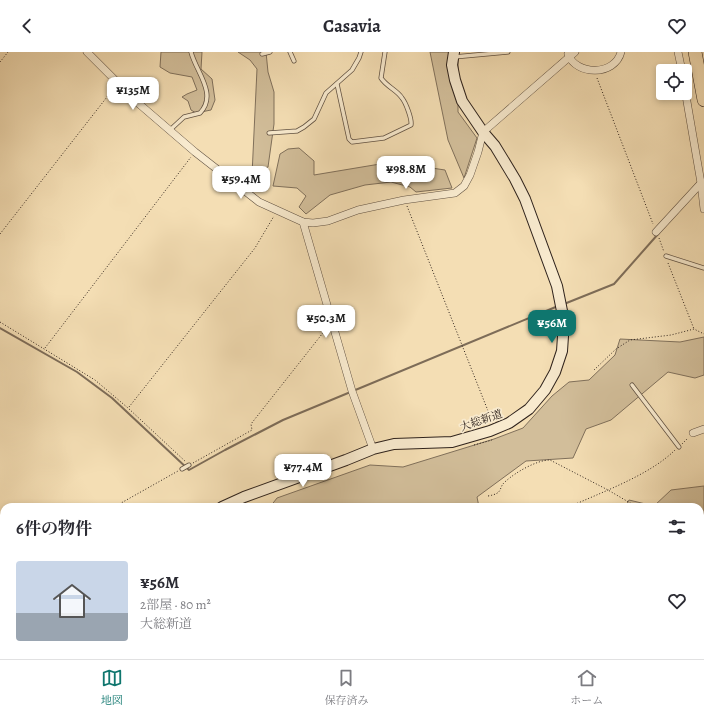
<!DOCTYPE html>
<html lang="ja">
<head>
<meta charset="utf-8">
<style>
	:root { --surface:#fff; --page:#f7f7f7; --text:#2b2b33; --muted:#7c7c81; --line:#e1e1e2; --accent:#0f766e }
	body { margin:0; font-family:Alegreya,"Noto Serif JP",serif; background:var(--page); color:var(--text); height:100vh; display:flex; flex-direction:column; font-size:15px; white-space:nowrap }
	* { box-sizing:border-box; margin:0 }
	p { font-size:13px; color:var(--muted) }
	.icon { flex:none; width:22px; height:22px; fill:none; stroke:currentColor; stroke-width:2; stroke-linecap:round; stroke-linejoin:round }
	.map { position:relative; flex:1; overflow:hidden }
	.side { position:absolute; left:0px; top:451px; width:704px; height:156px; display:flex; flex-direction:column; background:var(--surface); border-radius:12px 12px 0 0; box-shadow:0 2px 6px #0003 }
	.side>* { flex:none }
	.tools { position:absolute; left:656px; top:12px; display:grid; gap:8px }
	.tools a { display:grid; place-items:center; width:36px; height:36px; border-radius:4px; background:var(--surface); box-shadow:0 2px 6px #0003; font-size:20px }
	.price { position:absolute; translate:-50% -34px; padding:0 9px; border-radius:8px; background:#fff; color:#222; font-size:13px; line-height:26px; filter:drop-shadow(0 1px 2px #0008) }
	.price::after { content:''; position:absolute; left:50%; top:24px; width:12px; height:9px; margin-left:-6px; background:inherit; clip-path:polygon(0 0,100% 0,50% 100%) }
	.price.current { background:var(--accent); color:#fff }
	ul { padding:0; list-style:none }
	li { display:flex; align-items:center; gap:12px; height:100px; padding:0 16px }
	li+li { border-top:1px solid var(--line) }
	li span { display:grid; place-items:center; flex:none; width:112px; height:80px; border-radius:4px; color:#555 }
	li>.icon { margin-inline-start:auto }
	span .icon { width:48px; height:48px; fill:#fffc; stroke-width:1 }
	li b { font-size:17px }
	h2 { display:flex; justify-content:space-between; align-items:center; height:48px; padding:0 16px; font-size:17px }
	header { display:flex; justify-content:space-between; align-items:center; height:52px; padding:0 16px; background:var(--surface); font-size:18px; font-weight:700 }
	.menu { display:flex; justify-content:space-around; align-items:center; height:56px; border-top:1px solid var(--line); background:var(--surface); font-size:11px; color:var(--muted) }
	.menu a { display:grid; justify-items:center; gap:2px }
	.menu .current { color:var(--accent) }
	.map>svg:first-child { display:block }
</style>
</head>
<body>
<header><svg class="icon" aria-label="back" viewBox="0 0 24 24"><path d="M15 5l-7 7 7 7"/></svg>Casavia<svg class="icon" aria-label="heart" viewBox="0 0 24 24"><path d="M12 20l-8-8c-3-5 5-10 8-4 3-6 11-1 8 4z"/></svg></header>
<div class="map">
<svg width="704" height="607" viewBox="0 0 704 607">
	<rect width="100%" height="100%" fill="#f4deb4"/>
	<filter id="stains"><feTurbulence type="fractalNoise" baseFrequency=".005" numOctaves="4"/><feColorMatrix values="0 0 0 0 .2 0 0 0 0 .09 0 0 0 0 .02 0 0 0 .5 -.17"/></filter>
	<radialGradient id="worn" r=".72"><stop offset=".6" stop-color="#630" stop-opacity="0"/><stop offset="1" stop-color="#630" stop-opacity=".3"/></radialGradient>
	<g fill="#d2be9a" stroke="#80705b">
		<path d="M161,0H202L201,17L212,27L215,48L211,58L196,61L191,58L188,49L182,45L187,42L197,38L192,25L170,21L160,15Z"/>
		<path d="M238,0H266L268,20L274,40V72L268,115L252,123L257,17L250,8Z"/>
		<path d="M430,0H458V60L477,86L464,126L448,88Z"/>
		<path d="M299,96L314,109V123L392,110L445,118L452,136L416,140L410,135L391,130L365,133L330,143L306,162L299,155L306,144L297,136L273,134L280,102L288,97Z"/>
		<path d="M704,285V323L695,326L668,320L611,368L586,377L573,406L526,409L477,445L479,455H270L277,446L370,413L403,415L494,387L523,376L552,344L569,330L589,328L615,303L620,287L680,290Z"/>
		<path d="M704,434V466L700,470V455H679L677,453L676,455H625L629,448L654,454L671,438Z"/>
		<path d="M0,542L4,546V595L0,598Z"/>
		<path d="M117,603H188L185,607H106Z"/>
		<path d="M416,603H473L470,607H412Z"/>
	</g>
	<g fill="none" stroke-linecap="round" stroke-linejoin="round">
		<g stroke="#7d6c58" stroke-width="2">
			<path d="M564,252L614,232L659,181"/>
			<path d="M0,276L77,320L112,346L189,418L225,398L283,368L558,254"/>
		</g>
		<defs>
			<g id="lane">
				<path d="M290,0L294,9"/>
				<path d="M262,2L270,0"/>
				<path d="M454,5L508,0"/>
				<path d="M337,32L349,87L352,90L384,86L411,73C412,67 406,51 402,46C397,38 387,35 381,26L385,0"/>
				<path d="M170,78L184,65L200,61C218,42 196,20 191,0"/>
				<path d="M269,81L297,79L304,75L314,67L326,41L352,18L359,6L361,0"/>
				<path d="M666,204L704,216"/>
				<path d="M632,333L679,395"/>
				<path d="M182,417L189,413"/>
				<path d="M191,603L195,607"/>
				<path d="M571,603L574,607"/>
				<path d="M286,607L289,604"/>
			</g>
			<g id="street">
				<path d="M87,0L138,51L195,100L259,150L303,170L313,171L328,169L358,158L404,148L455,141L464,134L470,123L478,100L483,80L575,0"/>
				<path d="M678,0L682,19"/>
				<path d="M568,2C576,24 615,24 621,0"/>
				<path d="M685,38L701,131L704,157"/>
				<path d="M303,170L352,339L373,397"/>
				<path d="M656,180L702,130"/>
				<path d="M693,381L704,377"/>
				<path d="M0,527L4,531"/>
				<path d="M614,607L616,603"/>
			</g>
			<g id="secondary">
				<path d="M222,455L244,445L346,408L373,397L394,392L452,390L490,379L509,371L529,357L545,338L555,320L562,299L564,269L557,234L525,147L515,127L495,94L483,80L462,49L455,28L452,13L454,0"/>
				<path d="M8,607L16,603"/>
			</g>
			<g id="primary">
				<path d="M700,527L704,526"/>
				<path d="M498,607L504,603"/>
			</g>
			<path id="highway" d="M695,0L704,48"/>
		</defs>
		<use href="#lane" stroke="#605142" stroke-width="5"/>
		<use href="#street" stroke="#605142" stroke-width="8"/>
		<use href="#secondary" stroke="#2e221c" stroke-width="12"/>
		<use href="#primary" stroke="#2e221c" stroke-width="14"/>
		<use href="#highway" stroke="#2e221c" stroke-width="14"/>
		<g stroke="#2e221c" stroke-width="1" stroke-dasharray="1 2" stroke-linecap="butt">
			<path d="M0,10L8,0"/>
			<path d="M597,26L653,172"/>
			<path d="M407,154L492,369"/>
			<path d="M0,182L114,36"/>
			<path d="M659,186L664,200"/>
			<path d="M668,211L694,277"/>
			<path d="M0,270L95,328L128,356L186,410"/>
			<path d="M45,296L191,105"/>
			<path d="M594,318L616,297L630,288L671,283L694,277L704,282"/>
			<path d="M129,355L255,196L274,164"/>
			<path d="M682,392L688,386"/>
			<path d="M474,393L485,390L492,388"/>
			<path d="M193,411L252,378L251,372L326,277"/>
			<path d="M488,444C505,441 497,436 506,429C516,420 537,408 550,408L608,438L637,455"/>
			<path d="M114,455L178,419"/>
			<path d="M569,455C602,440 650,423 675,398"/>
			<path d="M385,603L389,607"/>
			<path d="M403,607L406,603"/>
		</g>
		<use href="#lane" stroke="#f8eace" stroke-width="3.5"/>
		<use href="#street" stroke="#f8eace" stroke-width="7"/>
		<use href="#secondary" stroke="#f8eace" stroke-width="10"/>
		<use href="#primary" stroke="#f4deb4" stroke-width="12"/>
		<use href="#highway" stroke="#f4deb4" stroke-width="13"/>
	</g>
	<g text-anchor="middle" stroke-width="3.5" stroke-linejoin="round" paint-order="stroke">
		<g font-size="11" fill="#2e221c" stroke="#f8eace">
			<text transform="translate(481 368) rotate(-19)" y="4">大総新道</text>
		</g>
	</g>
	<rect width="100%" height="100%" filter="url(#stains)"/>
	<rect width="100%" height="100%" fill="url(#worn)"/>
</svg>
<div class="tools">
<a><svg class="icon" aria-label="locate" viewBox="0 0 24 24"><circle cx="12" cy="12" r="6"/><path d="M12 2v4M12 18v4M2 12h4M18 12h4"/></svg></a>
</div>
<b class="price" style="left:133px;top:59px">¥135M</b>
<b class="price" style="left:406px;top:138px">¥98.8M</b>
<b class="price" style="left:241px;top:148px">¥59.4M</b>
<b class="price" style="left:326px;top:287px">¥50.3M</b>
<b class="price current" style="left:552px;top:292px">¥56M</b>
<b class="price" style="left:303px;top:436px">¥77.4M</b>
<section class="side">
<h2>6件の物件<svg class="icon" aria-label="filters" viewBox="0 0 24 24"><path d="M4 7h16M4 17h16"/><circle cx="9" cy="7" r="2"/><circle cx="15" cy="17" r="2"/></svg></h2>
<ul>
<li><span style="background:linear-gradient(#c9d6e8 65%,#9aa5b1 0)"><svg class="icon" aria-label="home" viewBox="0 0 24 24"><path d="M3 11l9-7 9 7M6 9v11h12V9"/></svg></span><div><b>¥56M</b><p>2部屋 · 80 m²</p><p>大総新道</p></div><svg class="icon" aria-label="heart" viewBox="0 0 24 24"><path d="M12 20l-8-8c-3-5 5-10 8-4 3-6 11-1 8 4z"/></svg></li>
</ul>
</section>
</div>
<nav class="menu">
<a class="current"><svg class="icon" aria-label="map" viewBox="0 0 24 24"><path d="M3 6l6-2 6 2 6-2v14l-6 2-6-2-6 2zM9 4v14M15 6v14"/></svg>地図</a>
<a><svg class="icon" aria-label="saved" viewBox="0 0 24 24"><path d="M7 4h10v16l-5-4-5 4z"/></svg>保存済み</a>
<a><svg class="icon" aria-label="home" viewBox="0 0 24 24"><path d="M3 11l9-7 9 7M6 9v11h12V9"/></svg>ホーム</a>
</nav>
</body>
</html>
